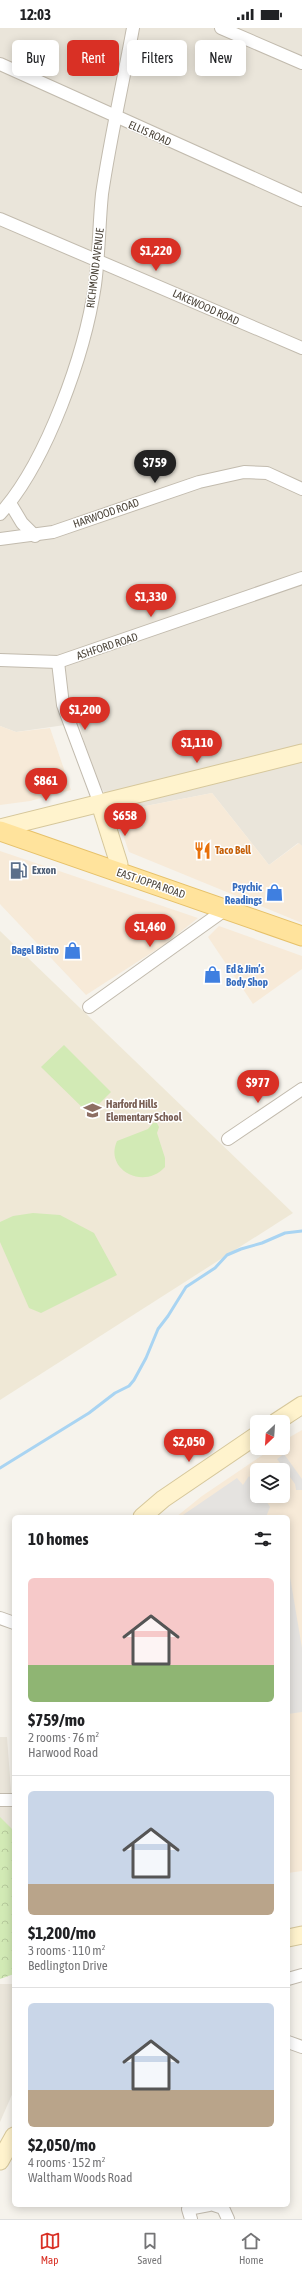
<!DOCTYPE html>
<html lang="en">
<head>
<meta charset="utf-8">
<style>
	:root { --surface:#fff; --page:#f2f2f2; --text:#202124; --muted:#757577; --line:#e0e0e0; --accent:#d93025 }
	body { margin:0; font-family:"Asap Condensed",sans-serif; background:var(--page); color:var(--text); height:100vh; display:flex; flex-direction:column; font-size:15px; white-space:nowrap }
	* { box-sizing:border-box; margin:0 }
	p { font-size:13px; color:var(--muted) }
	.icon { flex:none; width:22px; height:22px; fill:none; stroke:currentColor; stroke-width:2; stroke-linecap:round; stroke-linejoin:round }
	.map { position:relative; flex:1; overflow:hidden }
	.side { position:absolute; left:12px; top:1487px; width:278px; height:692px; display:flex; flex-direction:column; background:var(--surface); border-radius:6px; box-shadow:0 2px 10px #0003 }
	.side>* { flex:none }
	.hud { position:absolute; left:12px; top:12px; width:278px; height:36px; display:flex; gap:8px }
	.needle { width:26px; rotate:205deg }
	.tools { position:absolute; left:250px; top:1387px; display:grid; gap:8px }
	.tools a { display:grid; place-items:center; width:40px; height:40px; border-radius:6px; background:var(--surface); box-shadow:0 2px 10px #0003; font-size:20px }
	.price { position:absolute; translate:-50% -34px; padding:0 9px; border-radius:14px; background:var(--accent); color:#fff; font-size:13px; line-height:26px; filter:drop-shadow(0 1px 2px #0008) }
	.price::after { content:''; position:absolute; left:50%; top:24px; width:12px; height:9px; margin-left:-6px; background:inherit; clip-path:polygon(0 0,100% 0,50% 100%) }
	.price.on { background:#222; color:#fff }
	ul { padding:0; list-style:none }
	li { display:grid; align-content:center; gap:8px; height:212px; padding:0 16px }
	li+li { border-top:1px solid var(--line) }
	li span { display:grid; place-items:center; height:124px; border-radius:6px; color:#555 }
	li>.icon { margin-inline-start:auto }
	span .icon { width:72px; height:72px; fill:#fffc; stroke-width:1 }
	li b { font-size:17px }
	h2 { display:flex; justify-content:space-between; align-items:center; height:48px; padding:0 16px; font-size:17px }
	.chip { padding:0 14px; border-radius:6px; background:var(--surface); box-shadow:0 2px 10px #0003; font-size:14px; line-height:36px }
	.chip.on { background:var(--accent); color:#fff }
	.status { display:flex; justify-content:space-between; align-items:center; height:28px; padding:0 20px; background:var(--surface); direction:ltr }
	.status svg { height:11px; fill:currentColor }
	.dock { display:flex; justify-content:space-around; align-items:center; height:56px; border-top:1px solid var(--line); background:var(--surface); font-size:11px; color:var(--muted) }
	.dock a { display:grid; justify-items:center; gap:2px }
	.dock .on { color:var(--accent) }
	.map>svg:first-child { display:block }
</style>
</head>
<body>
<div class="status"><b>12:03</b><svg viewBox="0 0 49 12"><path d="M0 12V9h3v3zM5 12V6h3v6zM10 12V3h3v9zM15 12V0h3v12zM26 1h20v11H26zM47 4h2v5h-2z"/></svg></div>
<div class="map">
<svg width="302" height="2191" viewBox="0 0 302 2191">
	<defs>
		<pattern id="forest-crowns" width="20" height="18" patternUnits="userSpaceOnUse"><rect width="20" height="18" fill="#d2eab5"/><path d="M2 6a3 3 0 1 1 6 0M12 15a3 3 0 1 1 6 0" fill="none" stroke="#b6ca9c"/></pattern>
	</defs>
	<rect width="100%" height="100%" fill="#f6f3ec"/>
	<g fill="#eae5da">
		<path d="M0,0H302V818L298,815L269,837L212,765L115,784L91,741L79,695L16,704L0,698Z"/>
		<path d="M0,1709H7L14,1803V1843H0Z"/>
		<path d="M0,1956H14V2062L0,2094Z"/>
	</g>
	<g fill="#f7ead8" fill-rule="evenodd">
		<path d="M0,698L16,704L50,700L71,762L30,773L0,777Z"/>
		<path d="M212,765L269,837L299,815L302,818V895L129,824L115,784Z"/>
		<path d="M0,823L198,890L165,916L86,967L0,876Z"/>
		<path d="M219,898L302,928V941L253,976L208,909Z"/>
		<path d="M302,1402V1843L288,1845V1489H176L202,1468L273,1420H283V1413ZM257,1442H283V1468H257Z"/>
	</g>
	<path fill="#efe8d6" d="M0,903L293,1185L0,1372Z"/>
	<path fill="url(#forest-crowns)" d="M0,1789L14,1803V1946L0,1951Z"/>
	<g fill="#d2eab5">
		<path d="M64,1017L111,1064L89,1086L41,1039Z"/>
		<path d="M153,1095H157L159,1099L157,1105L165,1130V1139C143,1163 104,1141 117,1113L148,1101Z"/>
		<path d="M33,1185L60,1187L94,1205L117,1247L41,1285L29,1280L0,1214V1194L13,1188Z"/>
	</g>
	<g fill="#e5e3e0">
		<path d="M284,1426L302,1451V1462H296L295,1456L277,1431Z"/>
		<path d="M249,1448L257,1459V1468H263L270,1479L266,1489H180L237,1450L243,1457Z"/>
		<path d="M288,1537L302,1620V1684L288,1686Z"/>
	</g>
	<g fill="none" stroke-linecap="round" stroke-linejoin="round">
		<path stroke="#a9d4f2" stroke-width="3" d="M0,1440L89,1385L115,1365L129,1358L134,1352L146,1330L158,1301L168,1288L186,1259L215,1240L227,1227L241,1221L262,1215L285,1205L302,1203"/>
		<defs>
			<g id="street">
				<path d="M221,0L302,35"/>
				<path d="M0,36L302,172"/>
				<path d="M0,191L302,320"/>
				<path d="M10,475L22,495L35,508"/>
				<path d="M0,486C47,434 85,325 95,257C99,227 99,196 102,166C110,111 123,55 133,0"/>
				<path d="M0,511L53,504L199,454L244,444L267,445L302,461"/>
				<path d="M0,632L58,634L302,550"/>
				<path d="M58,634L63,677L100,776"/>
				<path d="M89,979L226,881"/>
				<path d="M228,1111L302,1061"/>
				<path d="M0,1590L14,1595"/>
				<path d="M0,1772H14"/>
				<path d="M288,1951L302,1947"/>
				<path d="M288,2014L302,2019"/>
				<path d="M214,2177L223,2180L228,2191"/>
				<path d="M191,2191L188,2181L209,2177"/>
			</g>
			<g id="secondary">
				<path d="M100,776L119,836L117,843"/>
				<path d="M0,800L302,725"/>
				<path d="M276,1394L302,1377"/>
				<path d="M142,1489L163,1471L257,1407"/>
				<path d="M288,1910L302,1907"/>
				<path d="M0,2133L14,2108"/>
			</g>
			<path id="primary" d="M0,803L302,908"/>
		</defs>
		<use href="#street" stroke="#c2bbae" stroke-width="14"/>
		<use href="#secondary" stroke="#d6c79b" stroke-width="19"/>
		<use href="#primary" stroke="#e6c16a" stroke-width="21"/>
		<use href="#street" stroke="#fff" stroke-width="12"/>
		<use href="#secondary" stroke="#fff3cd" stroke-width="17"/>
		<use href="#primary" stroke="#ffe39c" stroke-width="19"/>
	</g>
	<defs>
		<symbol id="restaurant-bare" viewBox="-9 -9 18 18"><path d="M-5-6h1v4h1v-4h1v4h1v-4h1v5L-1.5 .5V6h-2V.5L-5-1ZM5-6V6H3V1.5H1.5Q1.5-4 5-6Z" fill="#e8710a" stroke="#fff" stroke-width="2.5" paint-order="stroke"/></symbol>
		<symbol id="fuel-bare" viewBox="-9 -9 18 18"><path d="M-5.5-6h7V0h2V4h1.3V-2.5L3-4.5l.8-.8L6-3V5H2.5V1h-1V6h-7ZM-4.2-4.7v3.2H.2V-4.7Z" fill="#5c6f8a" stroke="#fff" stroke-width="2.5" paint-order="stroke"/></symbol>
		<symbol id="shop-bare" viewBox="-9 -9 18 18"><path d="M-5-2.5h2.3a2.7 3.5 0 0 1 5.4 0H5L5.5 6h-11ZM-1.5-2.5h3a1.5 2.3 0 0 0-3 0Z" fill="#3f7fe0" stroke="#fff" stroke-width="2.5" paint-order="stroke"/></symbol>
		<symbol id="school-bare" viewBox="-9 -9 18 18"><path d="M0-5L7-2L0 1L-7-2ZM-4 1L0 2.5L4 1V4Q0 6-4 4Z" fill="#8d6e63" stroke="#fff" stroke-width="2.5" paint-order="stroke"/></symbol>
	</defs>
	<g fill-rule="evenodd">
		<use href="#restaurant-bare" x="190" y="810" width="25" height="25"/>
		<use href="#fuel-bare" x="6" y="830" width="25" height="25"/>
		<use href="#shop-bare" x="262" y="852" width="25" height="25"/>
		<use href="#shop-bare" x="60" y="910" width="25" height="25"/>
		<use href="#shop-bare" x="200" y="934" width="25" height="25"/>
		<use href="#school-bare" x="80" y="1070" width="25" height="25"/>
	</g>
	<g text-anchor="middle" stroke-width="3" stroke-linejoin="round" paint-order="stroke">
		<g font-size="11" fill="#4b4439" stroke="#fff">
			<text transform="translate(150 105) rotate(24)" y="4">ELLIS ROAD</text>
			<text transform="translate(95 240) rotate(-83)" y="4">RICHMOND AVENUE</text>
			<text transform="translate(206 279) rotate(24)" y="4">LAKEWOOD ROAD</text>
			<text transform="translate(106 485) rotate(-19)" y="4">HARWOOD ROAD</text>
			<text transform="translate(107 618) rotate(-18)" y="4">ASHFORD ROAD</text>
			<text transform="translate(151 855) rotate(19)" y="4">EAST JOPPA ROAD</text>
		</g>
		<g font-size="11" font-weight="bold" fill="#c56008" stroke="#fff" text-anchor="start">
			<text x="215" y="826">Taco Bell</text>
		</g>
		<g font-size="11" font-weight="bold" fill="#4e5e75" stroke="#fff" text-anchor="start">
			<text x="32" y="846">Exxon</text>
		</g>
		<g font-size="11" font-weight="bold" fill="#366cbe" stroke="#fff" text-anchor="end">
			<text x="262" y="863">Psychic<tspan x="262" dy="13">Readings</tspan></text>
			<text x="59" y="926">Bagel Bistro</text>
			<text x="226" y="945" text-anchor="start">Ed &amp; Jim’s<tspan x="226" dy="13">Body Shop</tspan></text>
		</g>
		<g font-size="11" font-weight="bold" fill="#785e54" stroke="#fff" text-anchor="start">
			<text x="106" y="1080">Harford Hills<tspan x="106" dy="13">Elementary School</tspan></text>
		</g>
	</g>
</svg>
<div class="tools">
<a><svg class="needle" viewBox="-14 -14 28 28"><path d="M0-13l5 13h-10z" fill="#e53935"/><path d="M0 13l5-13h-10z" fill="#757577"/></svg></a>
<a><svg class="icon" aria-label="layers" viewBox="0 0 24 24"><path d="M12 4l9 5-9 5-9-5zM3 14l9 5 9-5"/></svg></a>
</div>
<b class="price" style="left:156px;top:244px">$1,220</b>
<b class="price on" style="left:155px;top:456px">$759</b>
<b class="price" style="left:151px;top:590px">$1,330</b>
<b class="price" style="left:85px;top:703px">$1,200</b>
<b class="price" style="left:197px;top:736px">$1,110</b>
<b class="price" style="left:46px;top:774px">$861</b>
<b class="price" style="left:125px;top:809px">$658</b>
<b class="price" style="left:150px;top:920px">$1,460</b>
<b class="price" style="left:258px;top:1076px">$977</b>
<b class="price" style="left:189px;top:1435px">$2,050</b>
<div class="hud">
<a class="chip">Buy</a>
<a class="chip on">Rent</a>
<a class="chip">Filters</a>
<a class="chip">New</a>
</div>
<section class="side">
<h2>10 homes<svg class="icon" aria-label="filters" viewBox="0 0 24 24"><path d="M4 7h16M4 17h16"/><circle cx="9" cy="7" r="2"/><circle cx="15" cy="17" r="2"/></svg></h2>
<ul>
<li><span style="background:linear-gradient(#f6c9c9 70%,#8fb573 0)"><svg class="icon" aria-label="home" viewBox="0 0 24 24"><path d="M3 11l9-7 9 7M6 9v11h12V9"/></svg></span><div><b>$759/mo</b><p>2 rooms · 76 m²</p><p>Harwood Road</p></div></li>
<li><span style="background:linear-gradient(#c9d6e8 75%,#b9a48a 0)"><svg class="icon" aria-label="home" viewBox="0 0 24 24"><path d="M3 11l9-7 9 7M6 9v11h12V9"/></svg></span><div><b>$1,200/mo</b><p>3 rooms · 110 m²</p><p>Bedlington Drive</p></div></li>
<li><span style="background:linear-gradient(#c9d6e8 70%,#b9a48a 0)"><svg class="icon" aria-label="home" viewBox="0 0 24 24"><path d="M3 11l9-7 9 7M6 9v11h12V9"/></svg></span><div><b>$2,050/mo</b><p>4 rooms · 152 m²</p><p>Waltham Woods Road</p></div></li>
</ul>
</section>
</div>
<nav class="dock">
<a class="on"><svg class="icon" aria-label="map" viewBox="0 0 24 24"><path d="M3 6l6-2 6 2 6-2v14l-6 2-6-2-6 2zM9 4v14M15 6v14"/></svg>Map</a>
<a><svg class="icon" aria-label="saved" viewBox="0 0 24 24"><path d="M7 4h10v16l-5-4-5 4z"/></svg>Saved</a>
<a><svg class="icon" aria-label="home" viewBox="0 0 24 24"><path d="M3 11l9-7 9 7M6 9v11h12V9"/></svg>Home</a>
</nav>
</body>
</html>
